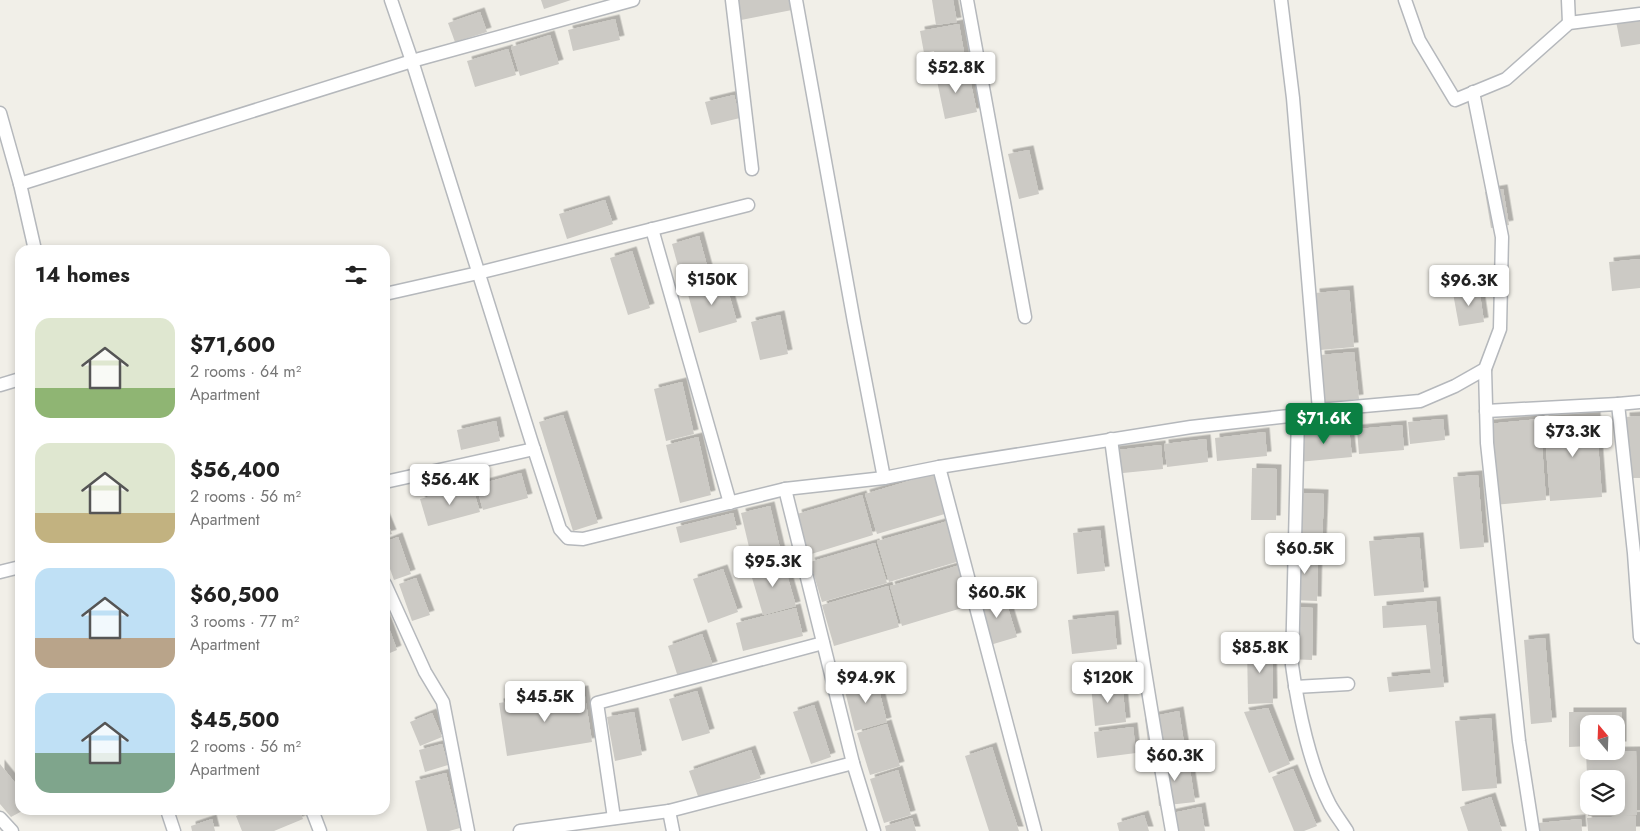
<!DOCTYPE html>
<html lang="en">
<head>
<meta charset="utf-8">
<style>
	:root { --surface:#fff; --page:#f6f6f6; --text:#222; --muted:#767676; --accent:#0b8043 }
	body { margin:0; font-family:Jost,sans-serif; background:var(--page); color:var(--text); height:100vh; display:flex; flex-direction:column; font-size:19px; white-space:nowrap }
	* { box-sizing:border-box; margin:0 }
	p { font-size:16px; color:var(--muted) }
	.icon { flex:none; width:28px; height:28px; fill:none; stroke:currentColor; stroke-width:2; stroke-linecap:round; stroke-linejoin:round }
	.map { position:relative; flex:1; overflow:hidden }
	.side { position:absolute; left:15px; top:245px; width:375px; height:570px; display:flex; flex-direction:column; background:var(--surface); border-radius:15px; box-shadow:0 2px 8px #0003 }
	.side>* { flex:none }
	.needle { width:32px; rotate:341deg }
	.controls { position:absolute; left:1580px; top:715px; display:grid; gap:10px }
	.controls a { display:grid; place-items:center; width:45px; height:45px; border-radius:10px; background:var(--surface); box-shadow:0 2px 8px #0003; font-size:25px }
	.price { position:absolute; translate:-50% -42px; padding:0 11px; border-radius:5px; background:#fff; color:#222; font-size:16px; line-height:32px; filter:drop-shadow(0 1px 2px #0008) }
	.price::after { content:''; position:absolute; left:50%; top:30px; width:15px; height:11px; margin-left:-8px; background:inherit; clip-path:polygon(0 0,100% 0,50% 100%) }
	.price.on { background:var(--accent); color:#fff }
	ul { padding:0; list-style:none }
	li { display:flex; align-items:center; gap:15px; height:125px; padding:0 20px }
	li span { display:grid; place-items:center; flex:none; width:140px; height:100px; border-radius:15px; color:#555 }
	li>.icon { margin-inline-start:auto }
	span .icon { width:60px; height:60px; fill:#fffc; stroke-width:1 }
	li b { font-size:21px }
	h2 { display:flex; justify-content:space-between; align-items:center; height:60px; padding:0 20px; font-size:21px }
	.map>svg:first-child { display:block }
</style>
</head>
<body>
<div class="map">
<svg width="1640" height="831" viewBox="0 0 1640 831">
	<defs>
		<filter id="shadow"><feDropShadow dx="4.5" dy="-4.5" stdDeviation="0" flood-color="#0004"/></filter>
	</defs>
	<rect width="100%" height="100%" fill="#f1efe8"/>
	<g fill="#cccac5" filter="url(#shadow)">
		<path d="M541,0H571L544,9Z"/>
		<path d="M738,0H790L792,10L741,20Z"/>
		<path d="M932,0H953L957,22L936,25Z"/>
		<path d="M480,12L487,32L455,42L448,23Z"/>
		<path d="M1640,17V44L1621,47L1616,21Z"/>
		<path d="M615,19L620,40L573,51L568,30Z"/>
		<path d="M959,24L967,69L938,74L934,51L924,53L920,31Z"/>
		<path d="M550,35L559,64L520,76L511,47Z"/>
		<path d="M508,49L516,75L475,87L467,61Z"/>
		<path d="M968,70L977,112L945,119L936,76Z"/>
		<path d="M734,95L740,118L711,125L705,102Z"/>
		<path d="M1029,150L1039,194L1019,199L1008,154Z"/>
		<path d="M1503,189L1509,225L1491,228L1485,192Z"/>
		<path d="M605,200L613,224L567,239L559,214Z"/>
		<path d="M699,236L711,280L684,288L672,244Z"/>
		<path d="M632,251L650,308L628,315L610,258Z"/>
		<path d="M1640,259V288L1612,291L1609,262Z"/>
		<path d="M725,280L737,322L699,333L687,291Z"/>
		<path d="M1479,288L1484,322L1459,326L1453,293Z"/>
		<path d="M1349,290L1354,347L1320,350L1315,293Z"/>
		<path d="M780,315L788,354L760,360L751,322Z"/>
		<path d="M1354,352L1359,399L1324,403L1320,355Z"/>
		<path d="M682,382L694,434L666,441L654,389Z"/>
		<path d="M563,415L598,523L573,531L539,422Z"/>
		<path d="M1596,416L1602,497L1550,501L1544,420Z"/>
		<path d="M1640,416V478H1630L1625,417Z"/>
		<path d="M1443,419L1445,440L1410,444L1408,422Z"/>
		<path d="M1540,419L1546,500L1494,505L1488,424Z"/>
		<path d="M496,421L500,441L461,450L457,430Z"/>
		<path d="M1402,425L1404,450L1359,454L1357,429Z"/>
		<path d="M1349,428L1352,457L1298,462L1296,433Z"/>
		<path d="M1265,432L1267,456L1217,461L1215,438Z"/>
		<path d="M698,437L711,495L680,503L666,445Z"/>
		<path d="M1206,439L1208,462L1167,467L1164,444Z"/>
		<path d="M1161,445L1163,469L1113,474L1110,451Z"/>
		<path d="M1252,468L1277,469L1276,520H1251Z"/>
		<path d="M521,473L528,498L483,510L476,485Z"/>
		<path d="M936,473L948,513L877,534L865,494Z"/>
		<path d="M1478,475L1484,547L1460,549L1453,477Z"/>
		<path d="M472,485L480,512L428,526L420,499Z"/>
		<path d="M1299,493L1324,494L1322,545H1298Z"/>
		<path d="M862,495L873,535L808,555L797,514Z"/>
		<path d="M770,506L782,557L753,564L741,513Z"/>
		<path d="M733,513L737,529L680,543L676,527Z"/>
		<path d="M385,517L392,534L385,536Z"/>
		<path d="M948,521L960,561L889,582L877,541Z"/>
		<path d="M1100,530L1105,571L1077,574L1073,533Z"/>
		<path d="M398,537L411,574L394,580L385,555V542Z"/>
		<path d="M1419,537L1424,592L1374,596L1369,541Z"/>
		<path d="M875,543L887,583L822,602L810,562Z"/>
		<path d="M1293,549H1318L1317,601L1292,600Z"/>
		<path d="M783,561L796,606L763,615L750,571Z"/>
		<path d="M960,565L972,605L902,626L890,586Z"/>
		<path d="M723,569L738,612L708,623L693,579Z"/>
		<path d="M416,578L430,615L412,621L399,584Z"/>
		<path d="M888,586L899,627L834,646L822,605Z"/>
		<path d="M1004,595L1017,637L990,645L976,601Z"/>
		<path d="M1436,601L1444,687L1389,692L1387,677L1431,673L1426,625L1383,628L1382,606Z"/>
		<path d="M1288,607L1313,608L1312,660L1287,659Z"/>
		<path d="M796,608L803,636L743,651L736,623Z"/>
		<path d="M1114,615L1117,649L1072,654L1068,620Z"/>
		<path d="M385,617L397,650L385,655Z"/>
		<path d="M702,634L713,666L678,677L668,646Z"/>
		<path d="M1545,638L1552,722L1531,724L1524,640Z"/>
		<path d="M1247,644H1272L1273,703L1248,704Z"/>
		<path d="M876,678L887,722L855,731L844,687Z"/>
		<path d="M1122,682L1126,722L1095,726L1091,686Z"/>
		<path d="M584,690L592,742L507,756L499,703Z"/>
		<path d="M697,691L710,733L682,741L669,699Z"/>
		<path d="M814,705L831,757L811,764L793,712Z"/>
		<path d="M1268,708L1290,764L1269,773L1244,712Z"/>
		<path d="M1179,711L1186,756L1150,760L1145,718Z"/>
		<path d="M634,712L642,755L615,761L607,717Z"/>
		<path d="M1569,712H1622V746H1616V724H1589V746L1569,747Z"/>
		<path d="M432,713L442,737L420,746L410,722Z"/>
		<path d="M1491,718L1497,788L1462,791L1455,721Z"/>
		<path d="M887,724L900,766L870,775L857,733Z"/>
		<path d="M1133,727L1136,753L1097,758L1094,732Z"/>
		<path d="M442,744L448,765L425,772L419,750Z"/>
		<path d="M992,747L1006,792L1019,831H989L979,800L965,756Z"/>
		<path d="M751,750L761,778L699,799L689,771Z"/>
		<path d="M1636,751L1637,815L1588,816V806H1616V802H1620L1619,774L1587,775L1586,752Z"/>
		<path d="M1188,757L1195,802L1159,806L1155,764Z"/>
		<path d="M0,764L20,789V810H24L11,817L0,804Z"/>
		<path d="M1293,769L1317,826L1304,831H1294L1272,777Z"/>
		<path d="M898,770L911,815L884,823L870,779Z"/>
		<path d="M446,773L460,828L449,831H427L415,781Z"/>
		<path d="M1491,797L1502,831H1468L1460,807Z"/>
		<path d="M1201,807L1205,831H1170L1168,814Z"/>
		<path d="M180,810H195L182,815Z"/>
		<path d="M250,810H299L303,819L274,831H242L236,816Z"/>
		<path d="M1144,815L1149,831H1119L1117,823Z"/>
		<path d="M1636,816V831H1588L1587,818Z"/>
		<path d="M912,818L916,831H886L885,826Z"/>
		<path d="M212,819L215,831H192L191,826Z"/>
		<path d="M1581,819L1582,831H1538V823Z"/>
	</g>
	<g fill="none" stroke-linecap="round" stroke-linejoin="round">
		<defs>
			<g id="minor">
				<path d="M391,0L412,61L531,440L560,529L568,538L583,539L785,489L884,478L939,467L1191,427L1298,415L1319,410L1420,401L1455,386L1485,369L1500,329L1502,237L1473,92"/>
				<path d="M732,0L752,169"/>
				<path d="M796,0L854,322L884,478"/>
				<path d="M967,0L1025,317"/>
				<path d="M1281,0L1293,98L1319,410"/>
				<path d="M1405,0L1419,40L1455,100L1506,79L1569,23L1640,14"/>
				<path d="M1568,0L1569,23"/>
				<path d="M0,113L20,184L35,250"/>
				<path d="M20,184L412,61L633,0"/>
				<path d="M652,229L730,503"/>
				<path d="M385,294L478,273L748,205"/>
				<path d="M1485,369L1487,443L1519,741L1533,831"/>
				<path d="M0,385L20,379"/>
				<path d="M1640,402L1618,404L1634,553L1640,637"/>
				<path d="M1486,411L1618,404"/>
				<path d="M1298,415L1292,665C1298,709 1310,766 1330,805C1335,814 1342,823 1347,831"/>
				<path d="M1111,439C1128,570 1149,701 1172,831"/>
				<path d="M939,467L1035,831"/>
				<path d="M385,482L534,449"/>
				<path d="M785,489L853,763L874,831"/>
				<path d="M0,572L20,567"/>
				<path d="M385,584L425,672L443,702L468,831"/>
				<path d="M1295,687L1348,684"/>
				<path d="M167,810L174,831"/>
				<path d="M312,810L320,831"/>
				<path d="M669,811L673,831"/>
				<path d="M0,818L12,831"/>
				<path d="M614,818L597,703L823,643"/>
				<path d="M520,831L669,811L853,763"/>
			</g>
		</defs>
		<use href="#minor" stroke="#b5b8bc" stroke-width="15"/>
		<use href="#minor" stroke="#fff" stroke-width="12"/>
	</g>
</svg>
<div class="controls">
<a><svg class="needle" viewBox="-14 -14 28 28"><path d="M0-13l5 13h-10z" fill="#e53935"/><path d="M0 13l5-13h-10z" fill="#767676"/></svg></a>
<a><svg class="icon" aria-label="layers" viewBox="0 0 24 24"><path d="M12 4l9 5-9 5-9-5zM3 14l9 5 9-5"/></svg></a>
</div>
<b class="price" style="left:956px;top:94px">$52.8K</b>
<b class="price" style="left:712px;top:306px">$150K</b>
<b class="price" style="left:1469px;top:307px">$96.3K</b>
<b class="price on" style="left:1324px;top:445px">$71.6K</b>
<b class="price" style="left:1573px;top:458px">$73.3K</b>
<b class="price" style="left:450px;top:506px">$56.4K</b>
<b class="price" style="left:1305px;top:575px">$60.5K</b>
<b class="price" style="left:773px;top:588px">$95.3K</b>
<b class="price" style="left:997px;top:619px">$60.5K</b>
<b class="price" style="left:1260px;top:674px">$85.8K</b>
<b class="price" style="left:866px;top:704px">$94.9K</b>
<b class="price" style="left:1108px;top:704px">$120K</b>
<b class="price" style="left:545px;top:723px">$45.5K</b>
<b class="price" style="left:1175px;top:782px">$60.3K</b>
<section class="side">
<h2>14 homes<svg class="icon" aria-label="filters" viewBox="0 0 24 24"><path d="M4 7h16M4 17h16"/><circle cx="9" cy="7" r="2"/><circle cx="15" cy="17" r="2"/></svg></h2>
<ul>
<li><span style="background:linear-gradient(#dfe7d0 70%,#8fb573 0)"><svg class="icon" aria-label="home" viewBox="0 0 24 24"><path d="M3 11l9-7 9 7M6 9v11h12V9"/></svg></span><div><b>$71,600</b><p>2 rooms · 64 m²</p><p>Apartment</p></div></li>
<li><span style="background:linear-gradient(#dfe7d0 70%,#c2b280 0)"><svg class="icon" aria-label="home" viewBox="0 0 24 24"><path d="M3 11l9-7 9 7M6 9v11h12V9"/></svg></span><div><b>$56,400</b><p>2 rooms · 56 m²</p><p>Apartment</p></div></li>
<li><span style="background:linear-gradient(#bfe0f5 70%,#b9a48a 0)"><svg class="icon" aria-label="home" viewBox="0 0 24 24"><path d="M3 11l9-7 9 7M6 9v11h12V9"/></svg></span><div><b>$60,500</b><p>3 rooms · 77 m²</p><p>Apartment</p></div></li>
<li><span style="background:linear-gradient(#bfe0f5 60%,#7fa58c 0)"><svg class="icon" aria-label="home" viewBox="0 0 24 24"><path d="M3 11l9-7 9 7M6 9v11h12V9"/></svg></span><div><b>$45,500</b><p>2 rooms · 56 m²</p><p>Apartment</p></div></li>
</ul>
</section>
</div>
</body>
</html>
